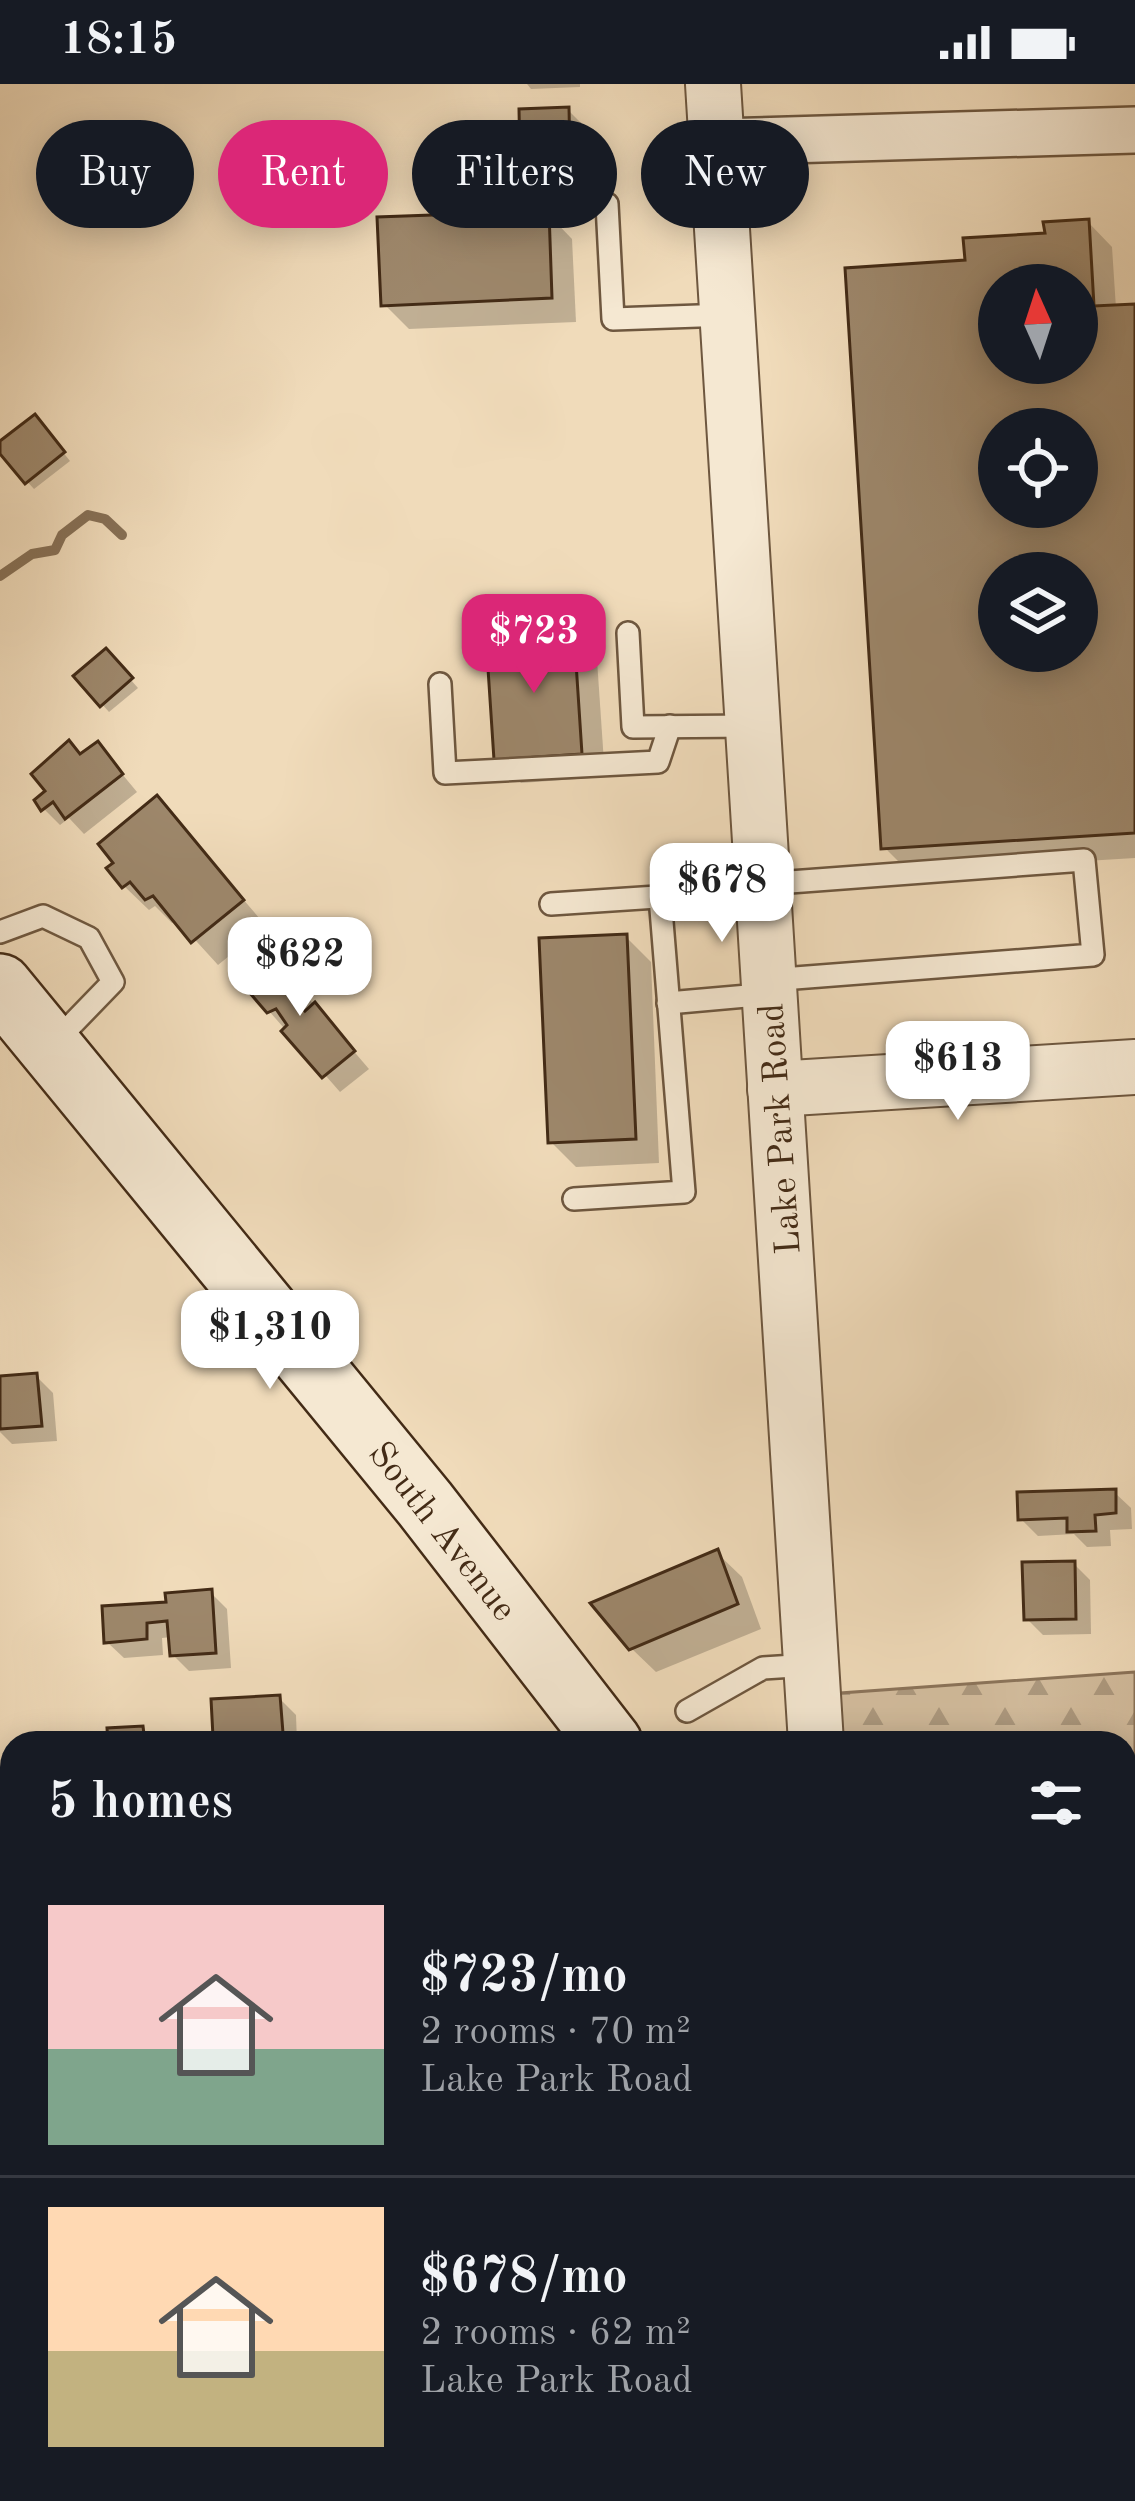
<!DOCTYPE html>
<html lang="en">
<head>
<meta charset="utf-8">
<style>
	:root { --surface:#171b24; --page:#20242c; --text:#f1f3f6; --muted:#9ea1a6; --line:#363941; --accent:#db2777 }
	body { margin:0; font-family:"Old Standard TT",serif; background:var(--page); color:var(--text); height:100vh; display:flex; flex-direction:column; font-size:45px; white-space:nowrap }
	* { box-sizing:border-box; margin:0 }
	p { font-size:39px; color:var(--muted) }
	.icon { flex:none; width:66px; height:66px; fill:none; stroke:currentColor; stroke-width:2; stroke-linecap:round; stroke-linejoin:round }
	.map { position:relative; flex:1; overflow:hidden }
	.sheet { position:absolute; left:0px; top:1647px; width:1137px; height:771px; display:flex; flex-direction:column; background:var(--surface); border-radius:36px 36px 0 0; box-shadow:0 6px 30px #0003 }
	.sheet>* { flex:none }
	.guide { position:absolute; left:36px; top:36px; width:1065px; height:108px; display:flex; gap:24px }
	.needle { width:78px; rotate:357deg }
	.buttons { position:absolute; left:978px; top:180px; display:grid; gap:24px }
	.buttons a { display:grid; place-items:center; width:120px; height:120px; border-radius:50%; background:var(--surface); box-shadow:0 6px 30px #0003; font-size:60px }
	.price { position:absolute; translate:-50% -102px; padding:0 27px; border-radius:24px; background:#fff; color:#222; font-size:39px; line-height:78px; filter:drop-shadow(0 3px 6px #0008) }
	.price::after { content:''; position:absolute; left:50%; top:72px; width:36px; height:27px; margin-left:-18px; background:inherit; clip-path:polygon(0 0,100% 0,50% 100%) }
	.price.selected { background:var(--accent); color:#fff }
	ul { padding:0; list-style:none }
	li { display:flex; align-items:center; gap:36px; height:300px; padding:0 48px }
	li+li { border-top:3px solid var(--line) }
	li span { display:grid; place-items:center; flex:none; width:336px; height:240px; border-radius:0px; color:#555 }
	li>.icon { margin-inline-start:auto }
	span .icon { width:144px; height:144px; fill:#fffc; stroke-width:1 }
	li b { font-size:51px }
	h2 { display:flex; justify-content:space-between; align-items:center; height:144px; padding:0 48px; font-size:51px }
	.tag { padding:0 42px; border-radius:54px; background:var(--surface); box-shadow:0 6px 30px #0003; font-size:42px; line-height:108px }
	.tag.selected { background:var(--accent); color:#fff }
	.status { display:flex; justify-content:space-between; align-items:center; height:84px; padding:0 60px; background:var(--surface); direction:ltr }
	.status svg { height:33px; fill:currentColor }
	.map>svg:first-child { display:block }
</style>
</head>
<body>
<div class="status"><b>18:15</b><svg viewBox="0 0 49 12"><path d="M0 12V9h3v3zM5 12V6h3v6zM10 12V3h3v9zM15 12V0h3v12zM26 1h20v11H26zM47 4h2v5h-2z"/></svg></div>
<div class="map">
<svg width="1135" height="2417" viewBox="0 0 1135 2417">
	<defs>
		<pattern id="forest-firs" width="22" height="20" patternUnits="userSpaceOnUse" patternTransform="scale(3)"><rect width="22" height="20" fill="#d3bd9e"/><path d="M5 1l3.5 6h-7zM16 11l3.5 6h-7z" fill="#ad9a80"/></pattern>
	</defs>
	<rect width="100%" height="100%" fill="#f0dbba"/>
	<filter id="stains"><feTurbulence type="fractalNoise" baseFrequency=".00167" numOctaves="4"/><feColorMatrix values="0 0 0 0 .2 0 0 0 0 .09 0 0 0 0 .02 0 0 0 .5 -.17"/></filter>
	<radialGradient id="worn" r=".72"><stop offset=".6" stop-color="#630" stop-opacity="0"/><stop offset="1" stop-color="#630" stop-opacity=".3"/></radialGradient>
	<g fill="url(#forest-firs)" stroke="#8b745a" stroke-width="3">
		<path d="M1135,1588V2120L1125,2121V1659H816L813,1611Z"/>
		<path d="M12,2284V2406H460L461,2417H0V2285Z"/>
	</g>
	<g fill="#0003" fill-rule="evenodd">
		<path d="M527,0H580V3L531,5Z"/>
		<path d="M568,26L585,43L586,89L540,90L523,74Z"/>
		<path d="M548,130L572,155L576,238L409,245L384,220Z"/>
		<path d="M1088,138L1112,163L1116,224L1135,223V774L909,788L884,763L968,179ZM999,201H1077V279H999ZM999,345H1077V423H999ZM999,489H1077V567H999Z"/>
		<path d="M42,342L70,377L34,405L0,368V355L3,358Z"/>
		<path d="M573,551L597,576L605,693L521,699L497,674Z"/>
		<path d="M106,568L138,604L109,628L77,592Z"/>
		<path d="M98,661L137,708L84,750L69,734L60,741L44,725L49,708Z"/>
		<path d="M157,715L266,842L218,881L177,836L172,839L155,822L149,826L124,802Z"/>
		<path d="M626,853L651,878L659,1079L576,1083L551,1058Z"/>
		<path d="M291,894L369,985L340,1008L269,927Z"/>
		<path d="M36,1292L53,1309L57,1357L12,1360L0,1348V1295Z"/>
		<path d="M1114,1408L1131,1424L1132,1445L1110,1446L1111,1462L1087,1463L1074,1450L1038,1452L1021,1435Z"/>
		<path d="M717,1469L742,1493L761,1545L656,1588L631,1564Z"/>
		<path d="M1074,1480L1090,1496L1091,1550L1043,1551L1027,1535Z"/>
		<path d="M210,1508L227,1525L231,1584L189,1587L173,1571L171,1553L162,1554L163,1571L124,1574L107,1558L169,1521Z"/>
		<path d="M279,1614L296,1631L297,1659H223L216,1652Z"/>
	</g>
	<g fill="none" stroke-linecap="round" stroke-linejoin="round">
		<path stroke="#877157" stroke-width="10" d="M0,492L32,470L55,466L62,451L88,431L105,435L122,451"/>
	</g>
	<g fill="#9d876b" stroke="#432b16" stroke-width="3" fill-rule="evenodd">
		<path d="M569,23L570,74L520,75L519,25Z"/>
		<path d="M549,127L552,214L381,222L377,133Z"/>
		<path d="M1089,135L1094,222L1135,220V749L881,765L845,184L965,176L963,154L1045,149L1043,138ZM999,201H1077V279H999ZM999,345H1077V423H999ZM999,489H1077V567H999Z"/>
		<path d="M35,330L65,368L25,400L0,370V357Z"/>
		<path d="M574,548L582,670L494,676L486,554Z"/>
		<path d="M106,564L133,594L100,623L73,592Z"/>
		<path d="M69,656L80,670L98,657L123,690L65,735L53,718L41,727L34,716L45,707L31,690Z"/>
		<path d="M157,711L244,816L191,859L153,812L145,816L130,798L122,804L106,784L113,779L98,760Z"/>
		<path d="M627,850L636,1055L548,1059L539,854Z"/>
		<path d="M275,874L303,905L293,912L305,927L315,918L355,967L322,994L281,947L287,941L276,925L267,929L243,901Z"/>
		<path d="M37,1289L42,1342L0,1345V1292Z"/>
		<path d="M1116,1405V1429L1095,1431L1096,1447L1067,1448V1434L1018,1436L1017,1408Z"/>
		<path d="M718,1465L738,1520L629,1566L590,1519Z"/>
		<path d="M1075,1477L1076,1535L1024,1536L1022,1478Z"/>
		<path d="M212,1505L216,1569L170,1572L167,1537L147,1539V1555L104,1559L102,1522L166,1518L165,1509Z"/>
		<path d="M280,1611L283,1649L213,1653L211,1615Z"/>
		<path d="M143,1642L145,1659H108L107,1644Z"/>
		<path d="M12,1878V1943L0,1944V1879Z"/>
		<path d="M1125,2166H1135V2417H1109L1108,2406H1125Z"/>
	</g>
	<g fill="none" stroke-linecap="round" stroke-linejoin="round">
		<defs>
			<g id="service">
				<path d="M607,120L613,235L727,231"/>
				<path d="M628,549L633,643L753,642"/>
				<path d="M440,600L445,689L658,678L670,642"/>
				<path d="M763,800L1084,776L1093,871L769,896"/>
				<path d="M551,820L763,806"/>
				<path d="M0,848L43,832L89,854L113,898L53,960"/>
				<path d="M668,919L769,910"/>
				<path d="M574,1115L684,1108L660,813"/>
				<path d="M687,1627L763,1584L810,1581"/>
				<path d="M1125,2133H1135"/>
			</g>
			<path id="minor" d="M717,58L1135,46"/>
			<g id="tertiary">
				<path d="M713,0L816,1659"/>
				<path d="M775,1005L1135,983"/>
			</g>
			<g id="secondary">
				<path d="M0,902L425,1420L610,1659"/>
				<path d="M869,2406L870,2417"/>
			</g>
		</defs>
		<use href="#service" stroke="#6e573f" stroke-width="26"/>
		<use href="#minor" stroke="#6e573f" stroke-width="50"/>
		<use href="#tertiary" stroke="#6e573f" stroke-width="58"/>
		<use href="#secondary" stroke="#432b16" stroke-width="68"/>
		<use href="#service" stroke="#f5e8d2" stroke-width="21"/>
		<use href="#minor" stroke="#f5e8d2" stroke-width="45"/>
		<use href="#tertiary" stroke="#f5e8d2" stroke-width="54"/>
		<use href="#secondary" stroke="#f5e8d2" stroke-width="63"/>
	</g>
	<g text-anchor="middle" stroke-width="10" stroke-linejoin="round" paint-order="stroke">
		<g font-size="36" fill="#432b16" stroke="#f5e8d2">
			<text transform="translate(778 1045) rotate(-94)" y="13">Lake Park Road</text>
			<text transform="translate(444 1446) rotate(52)" y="13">South Avenue</text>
		</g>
	</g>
	<rect width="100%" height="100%" filter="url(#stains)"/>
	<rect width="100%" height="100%" fill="url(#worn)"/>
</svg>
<div class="buttons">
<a><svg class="needle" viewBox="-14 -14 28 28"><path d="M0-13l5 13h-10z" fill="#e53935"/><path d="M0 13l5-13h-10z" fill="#9ea1a6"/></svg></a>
<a><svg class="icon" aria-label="locate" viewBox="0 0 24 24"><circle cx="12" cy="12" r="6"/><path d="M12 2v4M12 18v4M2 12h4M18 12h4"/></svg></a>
<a><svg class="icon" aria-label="layers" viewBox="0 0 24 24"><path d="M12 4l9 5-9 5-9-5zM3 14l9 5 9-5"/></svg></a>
</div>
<b class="price selected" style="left:534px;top:612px">$723</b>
<b class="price" style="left:722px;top:861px">$678</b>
<b class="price" style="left:300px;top:935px">$622</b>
<b class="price" style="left:958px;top:1039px">$613</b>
<b class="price" style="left:270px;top:1308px">$1,310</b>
<div class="guide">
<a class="tag">Buy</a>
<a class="tag selected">Rent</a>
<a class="tag">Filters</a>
<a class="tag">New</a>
</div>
<section class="sheet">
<h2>5 homes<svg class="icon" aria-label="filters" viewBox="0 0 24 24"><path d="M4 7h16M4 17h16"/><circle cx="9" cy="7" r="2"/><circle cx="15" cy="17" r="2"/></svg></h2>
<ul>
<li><span style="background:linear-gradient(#f6c9c9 60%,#7fa58c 0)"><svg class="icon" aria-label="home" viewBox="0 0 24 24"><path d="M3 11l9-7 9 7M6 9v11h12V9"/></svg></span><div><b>$723/mo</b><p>2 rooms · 70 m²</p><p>Lake Park Road</p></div></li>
<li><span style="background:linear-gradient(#ffd9b3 60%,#c2b280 0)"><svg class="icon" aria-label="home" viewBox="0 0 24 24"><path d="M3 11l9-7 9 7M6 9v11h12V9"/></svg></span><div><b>$678/mo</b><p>2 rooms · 62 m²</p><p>Lake Park Road</p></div></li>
</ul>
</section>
</div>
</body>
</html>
